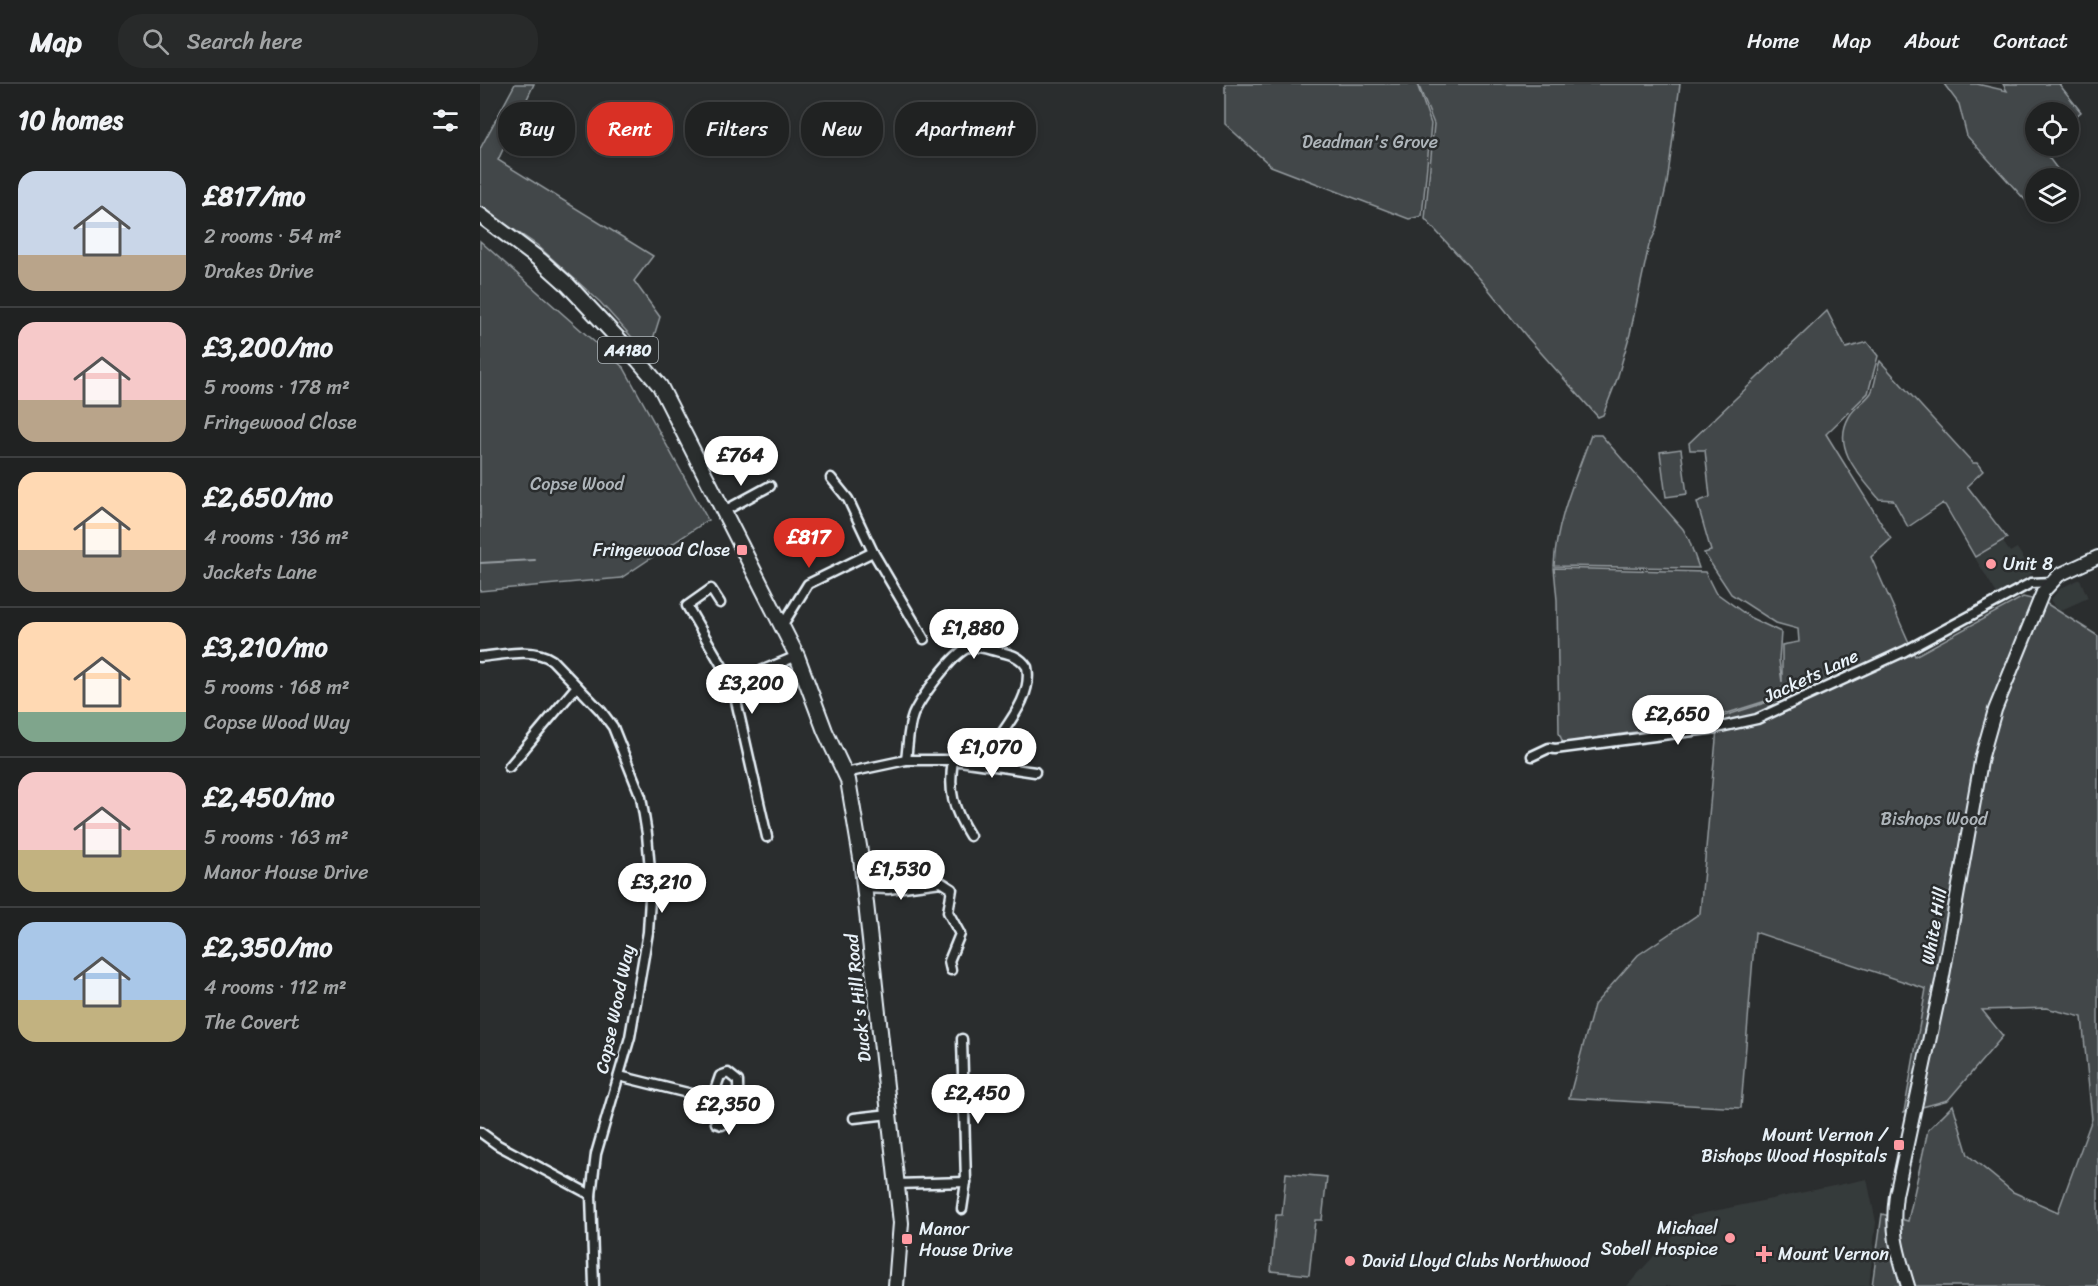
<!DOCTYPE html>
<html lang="en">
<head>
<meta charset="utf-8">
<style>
	:root { --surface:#202222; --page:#282a2a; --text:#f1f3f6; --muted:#a2a4a5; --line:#3d3f40; --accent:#d93025 }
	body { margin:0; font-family:Sriracha,sans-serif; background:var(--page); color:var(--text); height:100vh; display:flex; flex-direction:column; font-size:22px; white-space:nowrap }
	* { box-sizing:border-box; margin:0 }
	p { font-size:20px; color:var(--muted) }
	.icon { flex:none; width:33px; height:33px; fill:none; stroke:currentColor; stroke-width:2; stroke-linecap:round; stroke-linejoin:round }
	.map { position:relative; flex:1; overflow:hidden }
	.side { display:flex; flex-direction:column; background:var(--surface); width:480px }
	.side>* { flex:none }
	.guide { position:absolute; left:18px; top:18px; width:570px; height:54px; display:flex; gap:12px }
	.tools { position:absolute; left:1545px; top:18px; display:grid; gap:12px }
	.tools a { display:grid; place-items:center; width:54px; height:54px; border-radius:50%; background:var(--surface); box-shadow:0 3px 9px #0003,0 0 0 2px var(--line); font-size:30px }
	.price { position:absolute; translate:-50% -51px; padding:0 14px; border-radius:21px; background:#fff; color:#222; font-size:20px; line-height:39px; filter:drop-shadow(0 2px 3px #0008) }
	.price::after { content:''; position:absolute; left:50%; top:36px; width:18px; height:14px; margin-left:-9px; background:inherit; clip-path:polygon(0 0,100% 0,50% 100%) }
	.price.selected { background:var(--accent); color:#fff }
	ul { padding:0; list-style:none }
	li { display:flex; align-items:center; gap:18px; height:150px; padding:0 18px }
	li+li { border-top:2px solid var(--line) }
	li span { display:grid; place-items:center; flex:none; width:168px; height:120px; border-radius:18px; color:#555 }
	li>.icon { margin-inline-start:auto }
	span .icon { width:72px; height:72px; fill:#fffc; stroke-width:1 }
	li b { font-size:26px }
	h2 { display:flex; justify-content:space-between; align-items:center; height:72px; padding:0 18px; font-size:26px }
	.chip { padding:0 21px; border-radius:24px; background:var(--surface); box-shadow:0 3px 9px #0003,0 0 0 2px var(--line); font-size:21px; line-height:54px }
	.chip.selected { background:var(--accent); color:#fff }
	header { display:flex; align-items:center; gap:36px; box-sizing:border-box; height:84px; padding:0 30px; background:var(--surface); border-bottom:2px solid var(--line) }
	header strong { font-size:28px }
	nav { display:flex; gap:33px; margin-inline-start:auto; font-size:21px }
	.search { width:420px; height:54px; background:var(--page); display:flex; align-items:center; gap:15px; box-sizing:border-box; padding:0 21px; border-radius:24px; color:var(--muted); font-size:22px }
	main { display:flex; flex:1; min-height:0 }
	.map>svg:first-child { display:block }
</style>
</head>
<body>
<header>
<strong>Map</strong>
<div class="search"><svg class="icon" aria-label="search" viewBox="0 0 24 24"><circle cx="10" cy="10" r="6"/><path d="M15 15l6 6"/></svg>Search here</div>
<nav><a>Home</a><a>Map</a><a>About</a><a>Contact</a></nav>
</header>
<main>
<section class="side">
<h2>10 homes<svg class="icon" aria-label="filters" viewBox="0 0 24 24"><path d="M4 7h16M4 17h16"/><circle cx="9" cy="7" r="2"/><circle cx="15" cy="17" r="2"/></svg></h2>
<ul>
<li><span style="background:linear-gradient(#c9d6e8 70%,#b9a48a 0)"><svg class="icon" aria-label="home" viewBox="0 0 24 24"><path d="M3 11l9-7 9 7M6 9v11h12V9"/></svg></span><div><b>£817/mo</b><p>2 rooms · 54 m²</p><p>Drakes Drive</p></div></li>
<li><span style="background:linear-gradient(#f6c9c9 65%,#b9a48a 0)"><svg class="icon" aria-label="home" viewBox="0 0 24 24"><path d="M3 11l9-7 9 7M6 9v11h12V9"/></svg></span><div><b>£3,200/mo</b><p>5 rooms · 178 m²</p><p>Fringewood Close</p></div></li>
<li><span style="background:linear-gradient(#ffd9b3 65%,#b9a48a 0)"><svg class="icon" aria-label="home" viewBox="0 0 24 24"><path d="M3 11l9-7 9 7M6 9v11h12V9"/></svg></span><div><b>£2,650/mo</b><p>4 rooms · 136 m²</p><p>Jackets Lane</p></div></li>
<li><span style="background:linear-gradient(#ffd9b3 75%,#7fa58c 0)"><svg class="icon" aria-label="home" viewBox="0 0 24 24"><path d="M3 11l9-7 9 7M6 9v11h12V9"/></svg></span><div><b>£3,210/mo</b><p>5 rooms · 168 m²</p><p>Copse Wood Way</p></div></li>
<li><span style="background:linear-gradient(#f6c9c9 65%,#c2b280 0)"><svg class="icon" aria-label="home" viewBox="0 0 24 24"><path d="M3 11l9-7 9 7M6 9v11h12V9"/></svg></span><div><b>£2,450/mo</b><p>5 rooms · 163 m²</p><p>Manor House Drive</p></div></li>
<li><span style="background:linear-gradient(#a9c7e8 65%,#c2b280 0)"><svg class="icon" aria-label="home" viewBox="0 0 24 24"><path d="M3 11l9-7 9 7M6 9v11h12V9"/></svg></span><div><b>£2,350/mo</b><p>4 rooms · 112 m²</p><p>The Covert</p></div></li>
</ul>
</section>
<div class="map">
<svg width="1618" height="1202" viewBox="0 0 1618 1202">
	<rect width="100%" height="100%" fill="#2a2d2e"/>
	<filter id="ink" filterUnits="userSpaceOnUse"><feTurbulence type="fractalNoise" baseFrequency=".0167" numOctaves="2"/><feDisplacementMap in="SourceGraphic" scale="12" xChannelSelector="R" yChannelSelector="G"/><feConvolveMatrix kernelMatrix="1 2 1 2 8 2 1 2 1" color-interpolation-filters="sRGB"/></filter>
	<g filter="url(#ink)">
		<g fill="#363a3b">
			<path d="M1523,458L1530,468L1537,464L1553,489L1517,510L1495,474Z"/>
			<path d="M1600,495L1608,514L1579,527L1570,516L1581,504Z"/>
			<path d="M1387,1095L1396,1138L1389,1202H1147L1210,1132Z"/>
		</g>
		<g fill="#424648" stroke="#959ca0" stroke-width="1.5">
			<path d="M35,0H54L18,76L173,172L154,197L180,233L168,271L120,218L57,161L0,123V65Z"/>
			<path d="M745,0H937L951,40L942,132L929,135L791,82L745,40Z"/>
			<path d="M938,0H1200L1187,99L1176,147L1169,161L1150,250L1137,295L1123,331L1118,333L1047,253L1001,196L945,135L954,40Z"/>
			<path d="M1464,0H1497L1527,7L1523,0H1579L1601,28L1589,38L1588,28H1556V62H1565L1563,66L1584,94H1556L1555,120L1547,118L1487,52L1479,20Z"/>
			<path d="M0,157L144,284L228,436L141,494L0,507Z"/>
			<path d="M1347,227L1366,264L1387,258L1398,272L1388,309L1346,350L1411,455L1391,473L1435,572L1543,513L1564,518L1618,552V1202H1392L1402,1130L1428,1137L1448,1046L1473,1021L1488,1071L1533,1108L1578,1128L1612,1035L1602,933L1566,924L1502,926L1523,952L1468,1016L1424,1028L1446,905L1275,848L1261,1024L1089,1014L1114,921L1158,871L1220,829L1238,634L1294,616L1299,612L1302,605V604L1298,611L1292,615L1235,633L1194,642L1083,659L1079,649L1077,516L1074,484L1225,488L1235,508L1271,534L1301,548L1299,576L1302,598V561L1319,558L1318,545L1296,539L1251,510L1224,469L1231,467L1217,418L1230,413L1225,366H1210L1209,359Z"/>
			<path d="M1400,277L1493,379H1497L1503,387L1487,402L1527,454L1495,473L1465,421L1462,420L1428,443L1413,416L1399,415C1381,393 1351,364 1369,333C1374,323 1385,318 1391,309C1396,300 1396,287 1400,277Z"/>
			<path d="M1111,351H1121L1203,445L1209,456L1219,484L1074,482C1076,437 1096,393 1111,351Z"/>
			<path d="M1201,365L1207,410L1186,413L1180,368Z"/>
			<path d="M806,1089L847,1093L842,1136H835L829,1191L791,1187L796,1131H802Z"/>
		</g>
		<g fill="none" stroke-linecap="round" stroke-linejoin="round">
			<path stroke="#989fa3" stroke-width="2" d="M0,479L55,476"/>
			<defs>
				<g id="street">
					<path d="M351,394L368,415L393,468L444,555"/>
					<path d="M244,427L290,402"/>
					<path d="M240,519L231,505L207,522L252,599L287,753"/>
					<path d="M302,542L328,500L393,468"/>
					<path d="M0,573C21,571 54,563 72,576L121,627L133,643L161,713L167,750L171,798L168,848L150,953L116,1070L111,1111L114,1202"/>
					<path d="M252,599L317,572"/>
					<path d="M1052,672L1069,664L1075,665L1236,644L1277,635L1425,567L1551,499L1572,498"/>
					<path d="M426,676C428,662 428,644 433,631C440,615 473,569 488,564C497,561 507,565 516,567C529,570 539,571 547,583C553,613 527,640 512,664"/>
					<path d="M473,676C468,707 473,725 490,752"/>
					<path d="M29,683L97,602"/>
					<path d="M365,689L426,676H473L555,688"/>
					<path d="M385,804L408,805L461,798L472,805L468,828L480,850L469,877L471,886"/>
					<path d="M139,992L232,1015L236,1039L242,1041C262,1029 258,1018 258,997L248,989L240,992L232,1015"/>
					<path d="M374,1034L409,1030"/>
					<path d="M0,1048L18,1061L111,1111"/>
					<path d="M416,1100L486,1098"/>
					<path d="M482,1125L486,1098L482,955"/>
				</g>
				<path id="secondary" d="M1428,1202C1417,1166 1411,1149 1416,1111L1462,897L1502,672L1515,626L1563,508L1579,491L1618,473"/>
				<path id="primary" d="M0,131L60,176L88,201L158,276L180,302L317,572L345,647L368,696L381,774L421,1139L416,1202"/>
			</defs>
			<use href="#street" stroke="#e8f1f8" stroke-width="13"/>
			<use href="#secondary" stroke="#e8f1f8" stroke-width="16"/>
			<use href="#primary" stroke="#e8f1f8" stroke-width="18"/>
			<use href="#street" stroke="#2a2d2e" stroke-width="8"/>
			<use href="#secondary" stroke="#2a2d2e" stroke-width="12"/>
			<use href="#primary" stroke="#2a2d2e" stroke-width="14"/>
		</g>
	</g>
	<g fill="#ff9aa2" stroke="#2a2d2e" stroke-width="2">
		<rect x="256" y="460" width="12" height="12" rx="3"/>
		<circle cx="1511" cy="480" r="6"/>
		<rect x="1413" y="1055" width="12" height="12" rx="3"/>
		<circle cx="1250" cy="1154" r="6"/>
		<rect x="421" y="1149" width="12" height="12" rx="3"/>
		<path d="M1281 1161h6v6h6v6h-6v6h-6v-6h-6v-6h6z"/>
		<circle cx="870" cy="1177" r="6"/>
	</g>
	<g text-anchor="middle" stroke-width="5" stroke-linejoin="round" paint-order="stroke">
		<rect fill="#2a2d2e" stroke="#afb6bb" stroke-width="1.5" x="118" y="253" width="60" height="26" rx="4.5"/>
		<g font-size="16" font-weight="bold" fill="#e8f1f8">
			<text x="148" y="272">A4180</text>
		</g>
		<g font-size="18" fill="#aeb5ba" stroke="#2a2d2e">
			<text x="890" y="64">Deadman's Grove</text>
			<text x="97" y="406">Copse Wood</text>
			<text x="1454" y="741">Bishops Wood</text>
		</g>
		<g font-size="18" fill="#e8f1f8" stroke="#2a2d2e" text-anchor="start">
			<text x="250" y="472" text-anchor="end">Fringewood Close</text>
			<text x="1523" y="486">Unit 8</text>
			<text x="1407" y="1057" text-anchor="end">Mount Vernon /<tspan x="1407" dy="21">Bishops Wood Hospitals</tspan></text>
			<text x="1238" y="1150" text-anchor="end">Michael<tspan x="1238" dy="21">Sobell Hospice</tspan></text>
			<text x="439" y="1151">Manor<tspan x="439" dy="21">House Drive</tspan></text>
			<text x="1298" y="1176">Mount Vernon</text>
			<text x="882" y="1183">David Lloyd Clubs Northwood</text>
		</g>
		<g font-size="18" fill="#e8f1f8" stroke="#2a2d2e">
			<text transform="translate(1331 592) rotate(-25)" y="6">Jackets Lane</text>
			<text transform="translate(1454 842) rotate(-80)" y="6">White Hill</text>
			<text transform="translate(378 914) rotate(-96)" y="6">Duck's Hill Road</text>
			<text transform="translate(135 925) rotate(-78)" y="6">Copse Wood Way</text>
		</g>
	</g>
</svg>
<div class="tools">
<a><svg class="icon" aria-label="locate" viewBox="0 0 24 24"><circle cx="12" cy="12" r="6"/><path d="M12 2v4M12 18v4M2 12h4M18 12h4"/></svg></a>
<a><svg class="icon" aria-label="layers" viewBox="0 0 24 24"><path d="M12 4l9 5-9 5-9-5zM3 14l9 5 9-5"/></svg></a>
</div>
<b class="price" style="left:261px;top:403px">£764</b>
<b class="price selected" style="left:329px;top:485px">£817</b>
<b class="price" style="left:494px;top:576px">£1,880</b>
<b class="price" style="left:272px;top:631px">£3,200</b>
<b class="price" style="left:1198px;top:662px">£2,650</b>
<b class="price" style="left:512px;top:695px">£1,070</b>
<b class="price" style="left:421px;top:817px">£1,530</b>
<b class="price" style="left:182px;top:830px">£3,210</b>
<b class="price" style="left:498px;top:1041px">£2,450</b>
<b class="price" style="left:249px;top:1052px">£2,350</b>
<div class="guide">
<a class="chip">Buy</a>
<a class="chip selected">Rent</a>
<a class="chip">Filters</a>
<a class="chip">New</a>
<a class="chip">Apartment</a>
</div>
</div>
</main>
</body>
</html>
